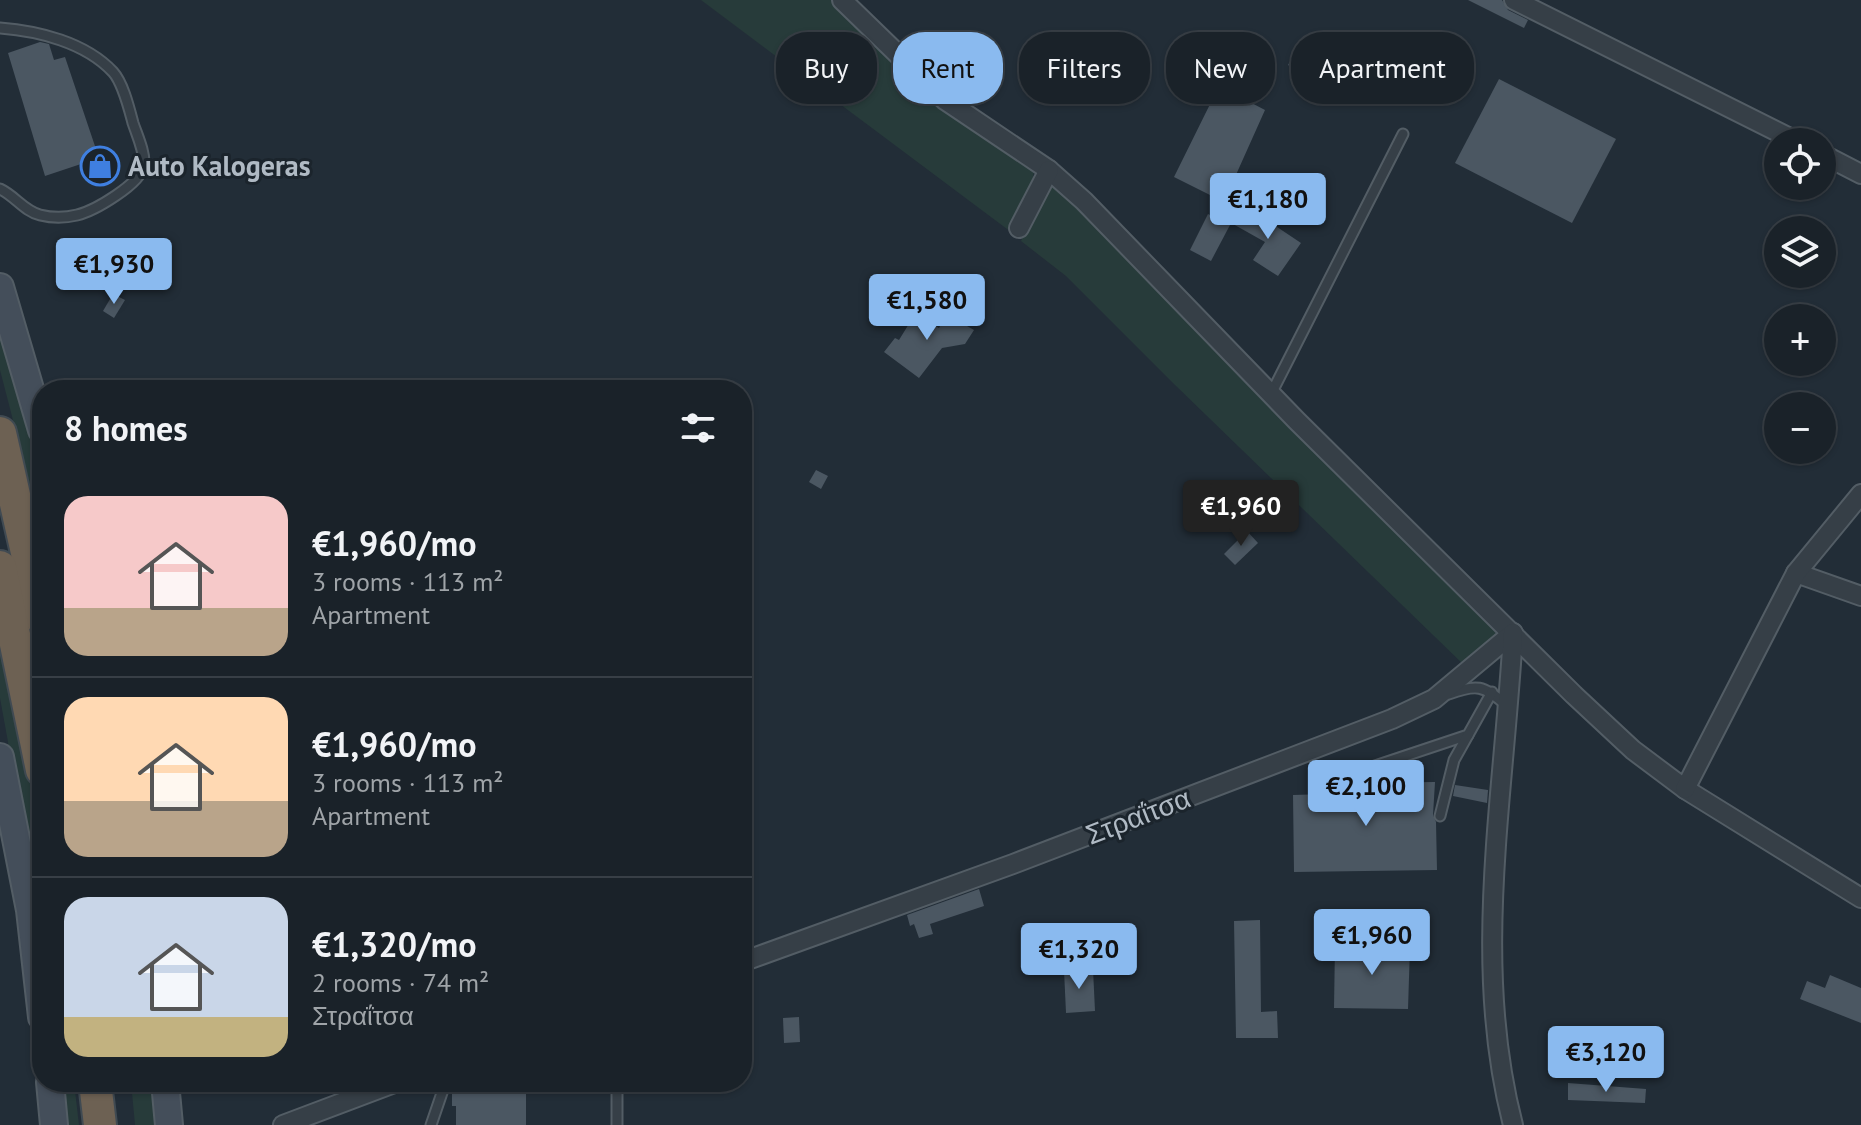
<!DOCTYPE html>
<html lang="en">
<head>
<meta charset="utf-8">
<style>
	:root { --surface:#1a2229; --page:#232a31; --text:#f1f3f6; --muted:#9fa4a8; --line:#383f46; --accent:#8abaef }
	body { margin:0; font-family:"PT Sans",sans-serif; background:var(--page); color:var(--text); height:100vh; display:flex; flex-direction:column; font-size:30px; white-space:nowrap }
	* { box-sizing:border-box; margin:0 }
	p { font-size:26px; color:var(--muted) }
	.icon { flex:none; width:44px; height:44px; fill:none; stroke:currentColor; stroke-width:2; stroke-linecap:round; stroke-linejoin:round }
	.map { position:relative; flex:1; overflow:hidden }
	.side { position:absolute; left:32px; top:380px; width:720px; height:712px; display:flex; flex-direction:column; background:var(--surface); border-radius:32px; box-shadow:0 2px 6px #0004,0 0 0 2px var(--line) }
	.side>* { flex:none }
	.guide { position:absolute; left:776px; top:32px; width:760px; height:72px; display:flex; gap:16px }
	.controls { position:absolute; left:1764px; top:128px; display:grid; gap:16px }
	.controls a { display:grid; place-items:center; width:72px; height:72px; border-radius:50%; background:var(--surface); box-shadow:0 2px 6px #0004,0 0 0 2px var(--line); font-size:40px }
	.price { position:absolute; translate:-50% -68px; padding:0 18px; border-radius:8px; background:var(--accent); color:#111; font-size:26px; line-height:52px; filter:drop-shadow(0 2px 4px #0008) }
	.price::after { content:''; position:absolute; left:50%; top:48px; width:24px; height:18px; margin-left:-12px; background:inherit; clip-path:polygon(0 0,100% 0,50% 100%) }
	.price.active { background:#222; color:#fff }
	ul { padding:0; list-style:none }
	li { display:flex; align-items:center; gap:24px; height:200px; padding:0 32px }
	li+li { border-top:2px solid var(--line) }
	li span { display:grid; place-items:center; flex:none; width:224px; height:160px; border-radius:24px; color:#555 }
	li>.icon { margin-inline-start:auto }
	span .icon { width:96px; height:96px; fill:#fffc; stroke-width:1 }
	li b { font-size:34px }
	h2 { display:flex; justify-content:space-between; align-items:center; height:96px; padding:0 32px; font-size:34px }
	.chip { padding:0 28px; border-radius:32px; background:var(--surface); box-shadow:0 2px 6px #0004,0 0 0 2px var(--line); font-size:28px; line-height:72px }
	.chip.active { background:var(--accent); color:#111 }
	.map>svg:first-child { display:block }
</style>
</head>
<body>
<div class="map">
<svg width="1861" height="1125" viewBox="0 0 1861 1125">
	<rect width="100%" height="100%" fill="#222d37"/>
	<g fill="#273b3a">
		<path d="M701,0H840L1035,165L1031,189L1011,232Z"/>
		<path d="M1047,176L1490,618L1496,631L1495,640L1465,666L1174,384L1066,276L1021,241L1033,217Z"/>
		<path d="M0,305L42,444V532L0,370Z"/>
		<path d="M0,618L42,837V955L22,819L0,698Z"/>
		<path d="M58,1082H74L79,1125H64Z"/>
		<path d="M131,1082H152L157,1125H135Z"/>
	</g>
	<g fill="#4b5762">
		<path d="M1468,0H1502L1508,10L1528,20L1524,28Z"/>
		<path d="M40,42L49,44L54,60L65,57L99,158L45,176L8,53Z"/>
		<path d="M1397,42L1409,49L1411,44L1423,51L1413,68L1408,65L1393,91L1373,80L1381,67L1376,64L1387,44L1394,48Z"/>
		<path d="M1296,50L1308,57L1299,72L1288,65Z"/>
		<path d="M1499,79L1616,139L1572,223L1455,163Z"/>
		<path d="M1219,86L1265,110L1235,177L1244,182L1212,196L1174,177Z"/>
		<path d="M1244,205L1301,243L1278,276L1253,260L1265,242L1233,224Z"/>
		<path d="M1208,214L1230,225L1211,261L1190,250Z"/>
		<path d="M113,294L125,300L114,318L103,311Z"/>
		<path d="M915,314L939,328L946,314L974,330L965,344L942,348L919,378L884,352L895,338L899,340Z"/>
		<path d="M816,470L828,476L821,489L809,482Z"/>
		<path d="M1247,531L1258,543L1235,565L1224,554Z"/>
		<path d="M1353,781V783L1435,782L1433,815L1436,822L1437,870L1294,872L1293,795L1326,794L1325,782Z"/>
		<path d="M1455,785L1488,790L1487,803L1453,796Z"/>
		<path d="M979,889L984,906L930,924L933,934L919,938L914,924L910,926L907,915Z"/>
		<path d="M1260,920L1261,1012L1277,1011L1278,1038H1236L1234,921Z"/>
		<path d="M1335,945L1410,947L1408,1009L1334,1008Z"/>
		<path d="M1093,969L1095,1011L1066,1013L1064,970Z"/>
		<path d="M1830,975L1861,988V1023L1800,999L1807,981L1825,988Z"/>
		<path d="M799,1017L800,1042L784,1043L783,1018Z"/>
		<path d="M1568,1083L1646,1089L1645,1103L1568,1100Z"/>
		<path d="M460,1090L526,1091V1125H456V1106H452V1092Z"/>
	</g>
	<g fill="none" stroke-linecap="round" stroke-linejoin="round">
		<defs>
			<g id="lane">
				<path d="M0,28C38,31 85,42 113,72C123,83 129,108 133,123C137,135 145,152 144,165C141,184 94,211 77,215C65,218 52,218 40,215C24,211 15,196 0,189"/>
				<path d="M1271,394L1403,134"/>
				<path d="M1449,694C1476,684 1484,685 1506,705"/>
				<path d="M1363,770L1468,735L1492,692"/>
				<path d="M1440,816L1454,760L1468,735"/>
				<path d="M431,1125L444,1087L459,1082"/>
				<path d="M617,1125V1082"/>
			</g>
			<g id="street">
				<path d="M842,0L945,100L1049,170L1084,201L1297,421L1574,695L1633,750L1685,789L1861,898"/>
				<path d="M1514,0L1798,142"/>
				<path d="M1822,154L1861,174"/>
				<path d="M1019,228L1049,170"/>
				<path d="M1796,573L1861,596"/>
				<path d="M1685,789L1796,573L1861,494"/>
				<path d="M742,962L1013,864L1392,719L1434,699L1513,633"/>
				<path d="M283,1125L397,1082"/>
				<path d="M1513,1125C1471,964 1504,797 1513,633"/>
			</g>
			<g id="secondary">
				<path d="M0,287L42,430"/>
				<path d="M0,757L30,910L42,1017"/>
				<path d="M50,1082L54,1125"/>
				<path d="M165,1082L169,1125"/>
			</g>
			<g id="highway">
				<path d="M0,433L42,619"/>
				<path d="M0,567L42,770"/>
				<path d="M95,1082L100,1125"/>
			</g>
		</defs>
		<use href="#lane" stroke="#535d65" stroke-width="13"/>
		<use href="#street" stroke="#535d65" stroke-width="22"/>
		<use href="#secondary" stroke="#535d65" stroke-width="30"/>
		<use href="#highway" stroke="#404a52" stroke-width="36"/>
		<use href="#lane" stroke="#363f47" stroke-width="9"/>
		<use href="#street" stroke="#363f47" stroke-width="18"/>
		<use href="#secondary" stroke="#444e5a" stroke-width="26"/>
		<use href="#highway" stroke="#6d6153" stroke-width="32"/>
	</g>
	<defs>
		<symbol id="shop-ring" viewBox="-11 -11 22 22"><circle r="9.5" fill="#1b242c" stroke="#3f7fe0" stroke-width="1.5"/><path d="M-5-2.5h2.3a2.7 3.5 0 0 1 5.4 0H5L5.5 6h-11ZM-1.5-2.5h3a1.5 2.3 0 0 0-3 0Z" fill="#3f7fe0"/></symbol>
	</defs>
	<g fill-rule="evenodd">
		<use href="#shop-ring" x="78" y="144" width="44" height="44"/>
	</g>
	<g text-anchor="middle" stroke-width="6" stroke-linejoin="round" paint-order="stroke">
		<g font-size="28" font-weight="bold" fill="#b0bac4" stroke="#1b242c" text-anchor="start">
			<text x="128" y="176">Auto Kalogeras</text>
		</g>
		<g font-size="28" fill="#b0bac4" stroke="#1b242c">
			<text transform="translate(1138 816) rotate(-21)" y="10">Στραΐτσα</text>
		</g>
	</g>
</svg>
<div class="controls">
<a><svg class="icon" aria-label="locate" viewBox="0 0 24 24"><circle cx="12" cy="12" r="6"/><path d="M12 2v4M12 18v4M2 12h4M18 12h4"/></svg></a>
<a><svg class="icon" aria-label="layers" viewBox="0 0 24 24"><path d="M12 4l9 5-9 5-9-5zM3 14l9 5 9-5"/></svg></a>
<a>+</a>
<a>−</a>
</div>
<b class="price" style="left:1268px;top:241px">€1,180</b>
<b class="price" style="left:114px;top:306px">€1,930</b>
<b class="price" style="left:927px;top:342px">€1,580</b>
<b class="price active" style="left:1241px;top:548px">€1,960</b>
<b class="price" style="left:1366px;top:828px">€2,100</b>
<b class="price" style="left:1372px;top:977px">€1,960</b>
<b class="price" style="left:1079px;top:991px">€1,320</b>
<b class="price" style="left:1606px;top:1094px">€3,120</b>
<div class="guide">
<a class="chip">Buy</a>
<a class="chip active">Rent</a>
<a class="chip">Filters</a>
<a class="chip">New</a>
<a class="chip">Apartment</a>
</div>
<section class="side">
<h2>8 homes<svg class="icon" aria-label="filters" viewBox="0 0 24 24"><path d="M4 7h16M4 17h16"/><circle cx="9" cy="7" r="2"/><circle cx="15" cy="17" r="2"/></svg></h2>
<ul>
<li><span style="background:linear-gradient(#f6c9c9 70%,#b9a48a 0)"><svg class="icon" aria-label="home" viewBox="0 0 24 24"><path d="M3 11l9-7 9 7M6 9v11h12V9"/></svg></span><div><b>€1,960/mo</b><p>3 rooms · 113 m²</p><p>Apartment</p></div></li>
<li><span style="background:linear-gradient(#ffd9b3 65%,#b9a48a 0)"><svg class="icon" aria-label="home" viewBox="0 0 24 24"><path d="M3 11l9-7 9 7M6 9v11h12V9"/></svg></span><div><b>€1,960/mo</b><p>3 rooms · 113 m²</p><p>Apartment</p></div></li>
<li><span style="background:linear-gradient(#c9d6e8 75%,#c2b280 0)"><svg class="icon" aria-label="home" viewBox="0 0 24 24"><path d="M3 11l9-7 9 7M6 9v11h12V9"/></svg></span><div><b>€1,320/mo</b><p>2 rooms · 74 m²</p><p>Στραΐτσα</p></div></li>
</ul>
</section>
</div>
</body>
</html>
